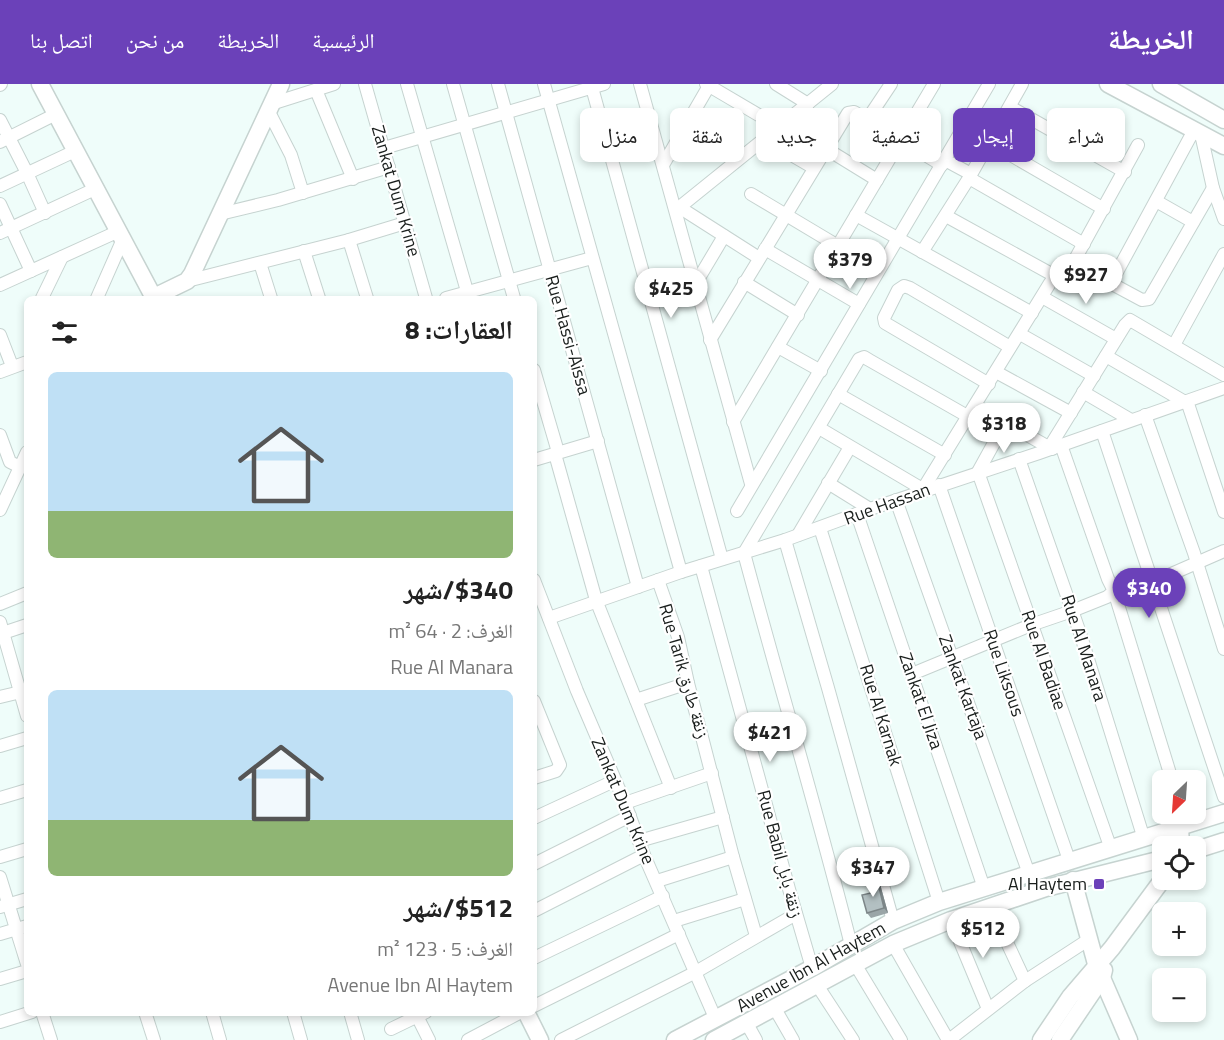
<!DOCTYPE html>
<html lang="ar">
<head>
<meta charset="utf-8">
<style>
	:root { --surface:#fff; --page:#f6f6f6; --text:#222; --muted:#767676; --accent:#6b41b9 }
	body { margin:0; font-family:"Titillium Web","Noto Naskh Arabic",sans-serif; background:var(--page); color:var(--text); direction:rtl; height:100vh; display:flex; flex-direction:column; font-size:22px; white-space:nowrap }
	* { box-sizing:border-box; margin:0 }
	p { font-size:20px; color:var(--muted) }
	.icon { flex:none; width:33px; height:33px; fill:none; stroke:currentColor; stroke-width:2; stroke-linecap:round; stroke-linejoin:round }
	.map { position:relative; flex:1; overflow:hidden; direction:ltr }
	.details { position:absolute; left:24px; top:212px; width:513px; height:720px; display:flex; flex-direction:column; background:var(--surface); border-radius:9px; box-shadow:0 3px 9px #0003; direction:rtl }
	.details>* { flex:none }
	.hud { position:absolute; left:555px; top:24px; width:570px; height:54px; direction:rtl; display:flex; gap:12px }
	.needle { width:39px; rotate:205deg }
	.controls { position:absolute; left:1152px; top:686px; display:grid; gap:12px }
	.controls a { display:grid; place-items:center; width:54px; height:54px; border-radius:9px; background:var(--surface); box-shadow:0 3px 9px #0003; font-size:30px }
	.price { position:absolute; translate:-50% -51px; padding:0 14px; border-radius:21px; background:#fff; color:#222; font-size:20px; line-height:39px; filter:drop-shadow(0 2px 3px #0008) }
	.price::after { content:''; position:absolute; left:50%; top:36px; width:18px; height:14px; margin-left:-9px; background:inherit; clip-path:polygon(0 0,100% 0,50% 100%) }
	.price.on { background:var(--accent); color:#fff }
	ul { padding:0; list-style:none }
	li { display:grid; align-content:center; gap:12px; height:318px; padding:0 24px }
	li span { display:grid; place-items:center; height:186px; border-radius:9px; color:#555 }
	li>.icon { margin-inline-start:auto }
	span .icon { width:108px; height:108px; fill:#fffc; stroke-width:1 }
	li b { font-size:26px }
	h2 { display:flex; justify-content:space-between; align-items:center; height:72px; padding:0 24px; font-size:26px }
	.pill { padding:0 21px; border-radius:9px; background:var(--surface); box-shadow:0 3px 9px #0003; font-size:21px; line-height:54px }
	.pill.on { background:var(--accent); color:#fff }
	header { display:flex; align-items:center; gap:36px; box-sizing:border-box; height:84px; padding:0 30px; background:var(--accent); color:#fff }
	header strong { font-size:28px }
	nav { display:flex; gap:33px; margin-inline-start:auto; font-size:21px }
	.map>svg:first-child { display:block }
</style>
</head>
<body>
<header>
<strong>الخريطة</strong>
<nav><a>الرئيسية</a><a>الخريطة</a><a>من نحن</a><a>اتصل بنا</a></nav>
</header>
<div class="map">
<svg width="1224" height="956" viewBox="0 0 1224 956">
	<rect width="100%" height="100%" fill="#effdfa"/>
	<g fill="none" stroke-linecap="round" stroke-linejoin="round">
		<defs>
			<g id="street">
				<path d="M365,0L426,214"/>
				<path d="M407,0L469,214"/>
				<path d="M453,0L514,214"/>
				<path d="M498,0L638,503"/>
				<path d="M544,0L681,488"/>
				<path d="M591,0L722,475"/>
				<path d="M640,0L751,400"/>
				<path d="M706,0L779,43"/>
				<path d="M776,0L808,20"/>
				<path d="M0,1L1,0"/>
				<path d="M316,6L353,95"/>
				<path d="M271,20L334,0"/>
				<path d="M1010,23L1125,88"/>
				<path d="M268,26L291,71L303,109"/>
				<path d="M0,36L27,89L45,129"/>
				<path d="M867,36L891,0"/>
				<path d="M1201,50L1213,104L1224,135"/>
				<path d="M764,55L814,84"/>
				<path d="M0,58L56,30"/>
				<path d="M990,59L1104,125"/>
				<path d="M384,64L604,0"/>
				<path d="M825,64L877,96"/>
				<path d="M945,76L971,90"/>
				<path d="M663,81L710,0"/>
				<path d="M969,94L1084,160"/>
				<path d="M0,102L75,67"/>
				<path d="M751,110L838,162"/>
				<path d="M1156,117L1193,138"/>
				<path d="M0,120L31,187"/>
				<path d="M679,123L759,174"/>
				<path d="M676,126L832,0"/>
				<path d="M220,130L278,116L389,83"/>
				<path d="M856,131L1032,229"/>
				<path d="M946,132L1055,192"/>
				<path d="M0,149L97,104"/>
				<path d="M349,156L367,214"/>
				<path d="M765,165L859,220"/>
				<path d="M304,167L319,214"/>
				<path d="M922,168L969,94L1022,0"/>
				<path d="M260,179L271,214"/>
				<path d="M1073,179L1142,216L1149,215L1213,104"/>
				<path d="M187,197L349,156L405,139"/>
				<path d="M744,198L798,231"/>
				<path d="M696,199L724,152"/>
				<path d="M1111,199L1194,46"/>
				<path d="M0,201L119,147"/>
				<path d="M1042,213L1116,255"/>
				<path d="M42,214L62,173"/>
				<path d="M97,214L123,155"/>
				<path d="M446,214L592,174"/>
				<path d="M1020,250L1094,292"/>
				<path d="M0,251L12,282"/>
				<path d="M710,256L848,29L854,28L942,81"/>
				<path d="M1174,261L1224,170"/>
				<path d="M778,263L821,287"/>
				<path d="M1106,272L1185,318"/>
				<path d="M534,286L558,368"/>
				<path d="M0,288L27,278"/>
				<path d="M996,288L1071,329"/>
				<path d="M989,300L885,239L884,234L898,206L904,202L910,204L1010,263"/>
				<path d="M1083,308L1131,336"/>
				<path d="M838,310L945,371"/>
				<path d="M1187,317L1224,428"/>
				<path d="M976,322L1052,365"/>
				<path d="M1145,331L1194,469L1224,565"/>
				<path d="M733,338L934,0"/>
				<path d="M1005,339L978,388L1111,765"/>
				<path d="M819,344L924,406"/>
				<path d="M1102,347L1224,713"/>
				<path d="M0,351L10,378L20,383"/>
				<path d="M1061,361L1108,495L1114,507L1172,696"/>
				<path d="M1049,364L1125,241L1130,236L1224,291"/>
				<path d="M555,370L596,516L671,704"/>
				<path d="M1019,375L1080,549L1144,755"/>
				<path d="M534,376L598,357"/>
				<path d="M828,399L870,425"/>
				<path d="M939,401L1069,776"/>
				<path d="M923,405L1050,199L1055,192L1065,190L1073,179L1138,61"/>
				<path d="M896,416L1029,790"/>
				<path d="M0,426L27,368"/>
				<path d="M737,427L989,0"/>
				<path d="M857,430L984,804"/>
				<path d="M820,444L939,818"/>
				<path d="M798,451L850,363"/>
				<path d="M785,456L828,604L893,837"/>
				<path d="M701,482L789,805L812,884"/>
				<path d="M534,496L577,607L625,719L644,771L716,936"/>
				<path d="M658,496L678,553L688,599L733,773L756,852"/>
				<path d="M0,520L27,509"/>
				<path d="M549,534L681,488L785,456L870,425L1039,369L1224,304"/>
				<path d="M0,538L27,632"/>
				<path d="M3,549L27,541"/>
				<path d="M912,590L1031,541L1072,527L1107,513L1114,507L1148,496L1153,498L1224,467"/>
				<path d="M0,613L25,607"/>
				<path d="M636,616L688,599"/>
				<path d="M534,617L560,681L556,687L534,694"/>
				<path d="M0,662L27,654"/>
				<path d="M0,714L27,706"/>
				<path d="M625,719L712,689"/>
				<path d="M534,734L614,697"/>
				<path d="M639,757L723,733"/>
				<path d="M0,773L27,765"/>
				<path d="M534,780L630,732"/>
				<path d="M0,793L27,880"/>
				<path d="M657,797L733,773"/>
				<path d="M990,822L1025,897"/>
				<path d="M0,823L27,815"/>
				<path d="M534,827L644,771"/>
				<path d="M951,836L988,925"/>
				<path d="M674,837L745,815"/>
				<path d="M0,850L27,842"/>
				<path d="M893,860L948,956"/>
				<path d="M851,861C818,729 779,600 744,469L859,275L864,273L869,276L969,333"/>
				<path d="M534,874L663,812"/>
				<path d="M855,880L901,956"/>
				<path d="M0,895L27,887"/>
				<path d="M817,901L853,956"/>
				<path d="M534,922L679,850"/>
				<path d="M774,923L793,956"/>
				<path d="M42,928L51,956"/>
				<path d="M145,928L154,956"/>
				<path d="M212,928L220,956"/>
				<path d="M293,928L301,956"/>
				<path d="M350,928L358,956"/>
				<path d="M415,928L429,956"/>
				<path d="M0,938L32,928"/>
				<path d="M746,938L756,956"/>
				<path d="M391,945L426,928"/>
				<path d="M468,956L521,928"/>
				<path d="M561,956L694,889L796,830"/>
				<path d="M949,956L1025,897L1088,856"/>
			</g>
			<g id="secondary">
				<path d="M40,0L154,214"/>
				<path d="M1108,0L1224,62"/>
				<path d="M1161,0L1224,36"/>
				<path d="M154,213L187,197L192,190L281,0"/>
				<path d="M1180,743L1181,762"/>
				<path d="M1196,766L1224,757"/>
				<path d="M1073,796L1096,880L1129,956"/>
				<path d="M526,928L540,956"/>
				<path d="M675,956L812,884L893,837L939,818L1224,729"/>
				<path d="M714,956L893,860L951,836L1046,804L1162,775"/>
				<path d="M1041,956L1070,913L1112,864L1163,795"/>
				<path d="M1060,956L1102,894L1104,886"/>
			</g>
		</defs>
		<use href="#street" stroke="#c6d3d0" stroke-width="14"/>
		<use href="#secondary" stroke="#c6d3d0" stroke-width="19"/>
		<use href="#street" stroke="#fff" stroke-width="12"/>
		<use href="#secondary" stroke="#fff" stroke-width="16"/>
	</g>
	<path fill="#9aa5a7" d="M880,800L888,829L871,834L867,829L871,809Z"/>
	<path fill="#7d8688" d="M877,795L880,800L888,829L884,824Z"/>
	<path fill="#b3c0c2" stroke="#7d8688" stroke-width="1.5" d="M877,795L884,824L867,829L862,811L871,809L869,797Z"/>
	<rect fill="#6b41b9" stroke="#fff" stroke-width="2" x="1093" y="794" width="12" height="12" rx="3"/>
	<g text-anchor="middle" stroke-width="4.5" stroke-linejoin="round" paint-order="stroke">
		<g font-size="18" fill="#191e1c" stroke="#fff">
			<text transform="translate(396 107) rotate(74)" y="6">Zankat Dum Krine</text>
			<text transform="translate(568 251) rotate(74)" y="6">Rue Hassi-Aissa</text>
			<text transform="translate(887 420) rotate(-20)" y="6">Rue Hassan</text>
			<text transform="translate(1084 564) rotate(72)" y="6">Rue Al Manara</text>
			<text transform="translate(1044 576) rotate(71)" y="6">Rue Al Badiae</text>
			<text transform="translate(684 587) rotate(74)" y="6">Rue Tarik زنقة طارق</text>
			<text transform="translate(1004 589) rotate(71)" y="6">Rue Liksous</text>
			<text transform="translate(963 603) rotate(70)" y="6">Zankat Kartaja</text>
			<text transform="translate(921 617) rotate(71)" y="6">Zankat El Jiza</text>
			<text transform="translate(881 631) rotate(73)" y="6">Rue Al Karnak</text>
			<text transform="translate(623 717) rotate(67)" y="6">Zankat Dum Krine</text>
			<text transform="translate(780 770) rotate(75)" y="6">Rue Babil زنقة بابل</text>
			<text transform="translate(811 883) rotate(-29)" y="6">Avenue Ibn Al Haytem</text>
		</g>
		<g font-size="18" fill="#191e1c" stroke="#fff" text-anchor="end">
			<text x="1087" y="806">Al Haytem</text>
		</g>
	</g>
</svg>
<div class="controls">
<a><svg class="needle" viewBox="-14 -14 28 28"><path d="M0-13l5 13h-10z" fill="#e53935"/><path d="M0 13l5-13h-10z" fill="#767676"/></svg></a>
<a><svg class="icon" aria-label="locate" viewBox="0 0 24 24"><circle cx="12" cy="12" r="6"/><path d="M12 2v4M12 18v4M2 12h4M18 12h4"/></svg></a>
<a>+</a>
<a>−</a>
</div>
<b class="price" style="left:850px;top:206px">$379</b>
<b class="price" style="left:1086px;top:221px">$927</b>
<b class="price" style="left:671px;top:235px">$425</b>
<b class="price" style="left:1004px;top:370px">$318</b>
<b class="price on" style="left:1149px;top:535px">$340</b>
<b class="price" style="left:770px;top:679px">$421</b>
<b class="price" style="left:873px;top:814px">$347</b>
<b class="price" style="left:983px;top:875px">$512</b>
<div class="hud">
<a class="pill">شراء</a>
<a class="pill on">إيجار</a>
<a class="pill">تصفية</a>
<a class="pill">جديد</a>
<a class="pill">شقة</a>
<a class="pill">منزل</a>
</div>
<section class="details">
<h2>العقارات: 8<svg class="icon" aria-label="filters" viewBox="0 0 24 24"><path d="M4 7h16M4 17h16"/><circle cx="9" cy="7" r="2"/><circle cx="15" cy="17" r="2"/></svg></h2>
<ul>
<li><span style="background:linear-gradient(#bfe0f5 75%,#8fb573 0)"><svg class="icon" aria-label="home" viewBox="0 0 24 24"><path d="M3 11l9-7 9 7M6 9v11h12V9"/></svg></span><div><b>$340/شهر</b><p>الغرف: 2 · 64 m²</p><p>Rue Al Manara</p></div></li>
<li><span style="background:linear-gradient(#bfe0f5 70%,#8fb573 0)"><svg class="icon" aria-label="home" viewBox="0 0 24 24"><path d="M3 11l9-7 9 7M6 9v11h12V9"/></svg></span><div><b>$512/شهر</b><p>الغرف: 5 · 123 m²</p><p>Avenue Ibn Al Haytem</p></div></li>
</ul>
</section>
</div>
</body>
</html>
